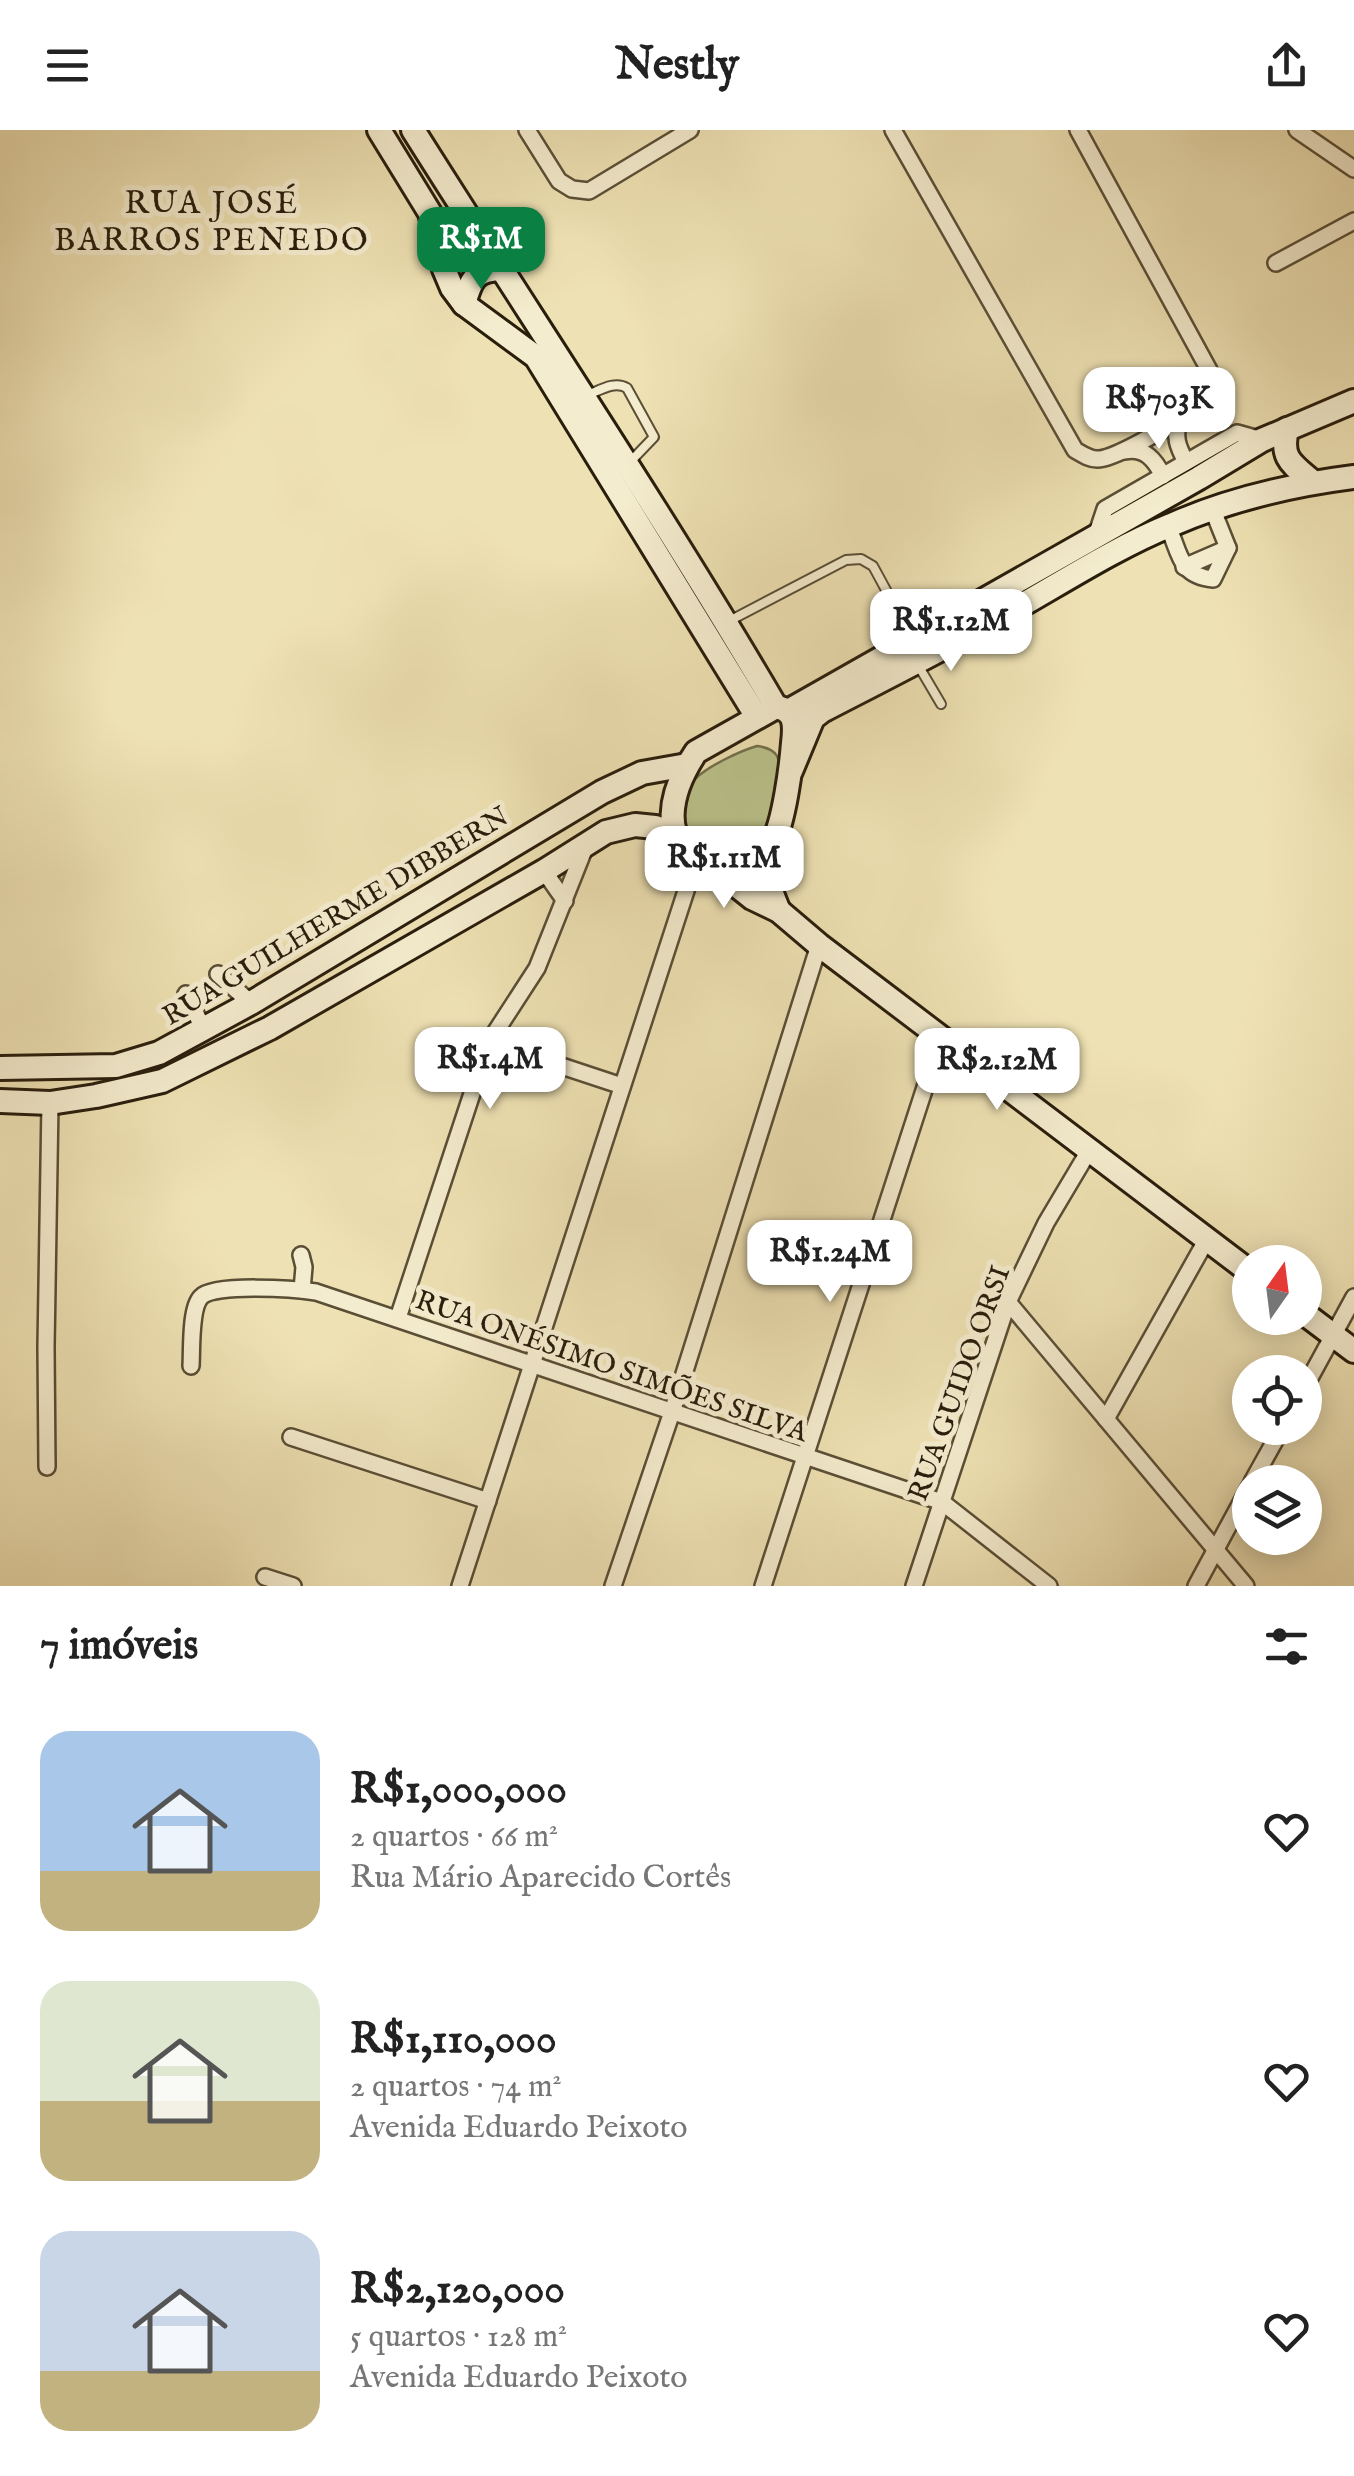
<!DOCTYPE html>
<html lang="pt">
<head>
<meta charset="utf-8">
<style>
	:root { --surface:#fff; --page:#f6f6f6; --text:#222; --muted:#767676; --accent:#0b8043 }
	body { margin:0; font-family:"IM FELL English",serif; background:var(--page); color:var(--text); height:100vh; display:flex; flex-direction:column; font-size:38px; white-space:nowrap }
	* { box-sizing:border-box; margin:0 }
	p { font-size:32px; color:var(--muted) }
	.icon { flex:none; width:55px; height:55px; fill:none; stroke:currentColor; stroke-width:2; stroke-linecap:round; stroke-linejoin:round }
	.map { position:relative; height:1456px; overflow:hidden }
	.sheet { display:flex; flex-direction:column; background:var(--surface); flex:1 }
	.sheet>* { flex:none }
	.needle { width:65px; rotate:14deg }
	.fabs { position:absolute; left:1232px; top:1115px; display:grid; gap:20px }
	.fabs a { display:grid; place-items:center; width:90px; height:90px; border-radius:50%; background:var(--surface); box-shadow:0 5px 25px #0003; font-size:50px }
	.price { position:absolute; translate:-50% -85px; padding:0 22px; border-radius:20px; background:#fff; color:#222; font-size:32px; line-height:65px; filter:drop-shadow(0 2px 5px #0008) }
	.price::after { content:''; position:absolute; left:50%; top:60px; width:30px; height:22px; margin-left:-15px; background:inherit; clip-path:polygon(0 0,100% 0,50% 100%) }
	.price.active { background:var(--accent); color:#fff }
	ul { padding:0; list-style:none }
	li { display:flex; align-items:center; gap:30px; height:250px; padding:0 40px }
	li span { display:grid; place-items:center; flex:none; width:280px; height:200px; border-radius:30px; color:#555 }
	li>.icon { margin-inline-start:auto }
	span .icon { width:120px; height:120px; fill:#fffc; stroke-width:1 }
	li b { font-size:42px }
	h2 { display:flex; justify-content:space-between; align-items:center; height:120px; padding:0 40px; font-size:42px }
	header { display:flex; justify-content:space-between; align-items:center; height:130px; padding:0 40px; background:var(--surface); font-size:45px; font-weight:700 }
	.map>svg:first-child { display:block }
</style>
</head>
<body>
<header><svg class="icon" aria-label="menu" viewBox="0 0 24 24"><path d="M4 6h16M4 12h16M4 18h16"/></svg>Nestly<svg class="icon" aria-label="share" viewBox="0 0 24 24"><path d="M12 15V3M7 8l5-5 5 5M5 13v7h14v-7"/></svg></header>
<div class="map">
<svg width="1354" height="1456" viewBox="0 0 1354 1456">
	<rect width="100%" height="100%" fill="#eee1b3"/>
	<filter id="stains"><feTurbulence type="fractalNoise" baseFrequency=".002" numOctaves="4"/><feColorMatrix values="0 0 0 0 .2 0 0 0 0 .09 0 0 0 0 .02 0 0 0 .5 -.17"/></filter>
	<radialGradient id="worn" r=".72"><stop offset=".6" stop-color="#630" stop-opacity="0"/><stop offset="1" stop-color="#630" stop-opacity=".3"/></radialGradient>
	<path fill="#bac28b" stroke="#72704c" stroke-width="2.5" d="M757,616C765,617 773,619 777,626C783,638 777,653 775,665C767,697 760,730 717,721C686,715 677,689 688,662C690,656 691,653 695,649C708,636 740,621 757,616Z"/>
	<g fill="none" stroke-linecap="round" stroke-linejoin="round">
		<defs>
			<g id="lane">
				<path d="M585,266C599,261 614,250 627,258L654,307L630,332"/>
				<path d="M731,490L846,430L861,429L873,436L912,508"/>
				<path d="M918,535L941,574"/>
			</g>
			<g id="street">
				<path d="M527,0L559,51L572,59L589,61L690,0"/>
				<path d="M893,0L1075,320C1082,324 1089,329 1097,329C1115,330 1179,290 1198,279C1210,266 1211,257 1209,240L1078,0"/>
				<path d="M1297,0L1354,39"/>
				<path d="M1276,133L1354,91"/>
				<path d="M1180,289C1173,306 1178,317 1186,332"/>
				<path d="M1125,321C1145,317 1155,330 1163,346"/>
				<path d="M1168,396C1180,423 1179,446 1213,449L1228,418L1212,378"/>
				<path d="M1096,406L1105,379L1237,303L1262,310"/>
				<path d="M1184,437L1228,418"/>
				<path d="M544,741L565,771"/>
				<path d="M218,844L251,873"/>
				<path d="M186,864L204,900"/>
				<path d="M489,912L622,956"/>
				<path d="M301,1125L304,1137L302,1160"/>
				<path d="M1008,1172L1246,1456"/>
				<path d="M398,1188L489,912L537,838L586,715"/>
				<path d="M191,1236C192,1220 190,1178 201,1167C214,1153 296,1159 316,1162L942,1372L1049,1456"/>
				<path d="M1305,1257L1354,1167"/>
				<path d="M1106,1289L1207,1109"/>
				<path d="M291,1307L488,1371"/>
				<path d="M47,1337L46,1217L50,973"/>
				<path d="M1252,1352L1282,1298"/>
				<path d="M265,1447L293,1456"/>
				<path d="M460,1456L697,727"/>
				<path d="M613,1456L672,1282L819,815"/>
				<path d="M763,1456L941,908"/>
				<path d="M914,1456L1008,1172L1046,1093L1090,1019"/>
				<path d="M1196,1456L1250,1356"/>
			</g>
			<g id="secondary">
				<path d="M379,0L430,83L444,139L452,158L464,174L536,227L757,587"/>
				<path d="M413,0C534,192 661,381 776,577"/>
				<path d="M464,174C471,150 474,140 501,139"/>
				<path d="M1287,299C1280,329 1292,334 1313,352"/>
				<path d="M776,577C796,580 795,596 793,613C791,638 784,691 773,712C768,721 757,726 748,730C735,734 723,735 710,731C653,716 672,658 696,622Z"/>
				<path d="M788,581L1199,348L1262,310L1354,271"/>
				<path d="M791,641L813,588L822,581C880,551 939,521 997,489C1054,458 1110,420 1171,395C1230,369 1291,355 1354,347"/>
				<path d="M772,715C765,746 767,753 779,781"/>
				<path d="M703,729L752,768L779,781L819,815L1250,1142"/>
				<path d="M0,938L116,936L159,923L251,873L602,662L642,643L687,635"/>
				<path d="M0,971L50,973L96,966L162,951L270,898L544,741L606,702L635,695L655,697L675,704"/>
				<path d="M1305,1184L1354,1221"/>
			</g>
		</defs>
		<use href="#lane" stroke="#5a4e36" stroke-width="12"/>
		<use href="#street" stroke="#5a4e36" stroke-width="20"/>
		<use href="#secondary" stroke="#291d0c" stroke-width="28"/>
		<use href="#lane" stroke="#f4ecce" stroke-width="8"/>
		<use href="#street" stroke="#f4ecce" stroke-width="15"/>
		<use href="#secondary" stroke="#f4ecce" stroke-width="22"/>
	</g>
	<g text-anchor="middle" stroke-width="10" stroke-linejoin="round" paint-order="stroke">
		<g font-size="28" fill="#291d0c" stroke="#f4ecce">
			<text transform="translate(335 785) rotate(-31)" y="10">RUA GUILHERME DIBBERN</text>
			<text transform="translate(612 1235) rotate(19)" y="10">RUA ONÉSIMO SIMÕES SILVA</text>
			<text transform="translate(958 1253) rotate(-70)" y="10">RUA GUIDO ORSI</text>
		</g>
		<g font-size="32" letter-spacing="2.5" fill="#291d0c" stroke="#f4ecce">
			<text x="212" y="83">RUA JOSÉ<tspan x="212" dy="37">BARROS PENEDO</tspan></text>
		</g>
	</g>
	<rect width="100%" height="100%" filter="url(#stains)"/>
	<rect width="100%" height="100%" fill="url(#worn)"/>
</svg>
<div class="fabs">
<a><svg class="needle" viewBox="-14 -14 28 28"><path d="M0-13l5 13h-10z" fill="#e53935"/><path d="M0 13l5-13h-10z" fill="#767676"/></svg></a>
<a><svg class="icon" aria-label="locate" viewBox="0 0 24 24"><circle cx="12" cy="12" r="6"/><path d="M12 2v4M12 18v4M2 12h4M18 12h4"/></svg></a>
<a><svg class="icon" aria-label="layers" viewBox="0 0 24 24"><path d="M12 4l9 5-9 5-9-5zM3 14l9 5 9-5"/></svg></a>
</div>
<b class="price active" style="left:481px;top:162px">R$1M</b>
<b class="price" style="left:1159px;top:322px">R$703K</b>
<b class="price" style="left:951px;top:544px">R$1.12M</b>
<b class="price" style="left:724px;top:781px">R$1.11M</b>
<b class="price" style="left:490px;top:982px">R$1.4M</b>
<b class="price" style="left:997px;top:983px">R$2.12M</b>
<b class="price" style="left:830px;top:1175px">R$1.24M</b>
</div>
<section class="sheet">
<h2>7 imóveis<svg class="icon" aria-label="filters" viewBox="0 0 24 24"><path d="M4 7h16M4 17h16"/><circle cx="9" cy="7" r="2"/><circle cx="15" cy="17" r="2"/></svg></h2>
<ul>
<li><span style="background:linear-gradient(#a9c7e8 70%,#c2b280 0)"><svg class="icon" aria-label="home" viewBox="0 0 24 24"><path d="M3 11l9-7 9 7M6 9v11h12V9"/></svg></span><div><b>R$1,000,000</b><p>2 quartos · 66 m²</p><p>Rua Mário Aparecido Cortês</p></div><svg class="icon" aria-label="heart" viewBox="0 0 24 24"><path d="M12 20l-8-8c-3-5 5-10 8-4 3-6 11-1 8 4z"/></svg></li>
<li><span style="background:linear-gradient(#dfe7d0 60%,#c2b280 0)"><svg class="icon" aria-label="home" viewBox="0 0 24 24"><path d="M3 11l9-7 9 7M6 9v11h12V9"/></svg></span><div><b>R$1,110,000</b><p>2 quartos · 74 m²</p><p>Avenida Eduardo Peixoto</p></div><svg class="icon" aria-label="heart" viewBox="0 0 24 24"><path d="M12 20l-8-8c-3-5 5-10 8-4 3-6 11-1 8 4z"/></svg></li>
<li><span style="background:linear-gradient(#c9d6e8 70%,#c2b280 0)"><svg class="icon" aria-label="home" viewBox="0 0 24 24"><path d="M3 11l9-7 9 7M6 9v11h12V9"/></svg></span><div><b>R$2,120,000</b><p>5 quartos · 128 m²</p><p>Avenida Eduardo Peixoto</p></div><svg class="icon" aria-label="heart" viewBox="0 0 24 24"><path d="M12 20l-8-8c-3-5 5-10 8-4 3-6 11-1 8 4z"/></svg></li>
</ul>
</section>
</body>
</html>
